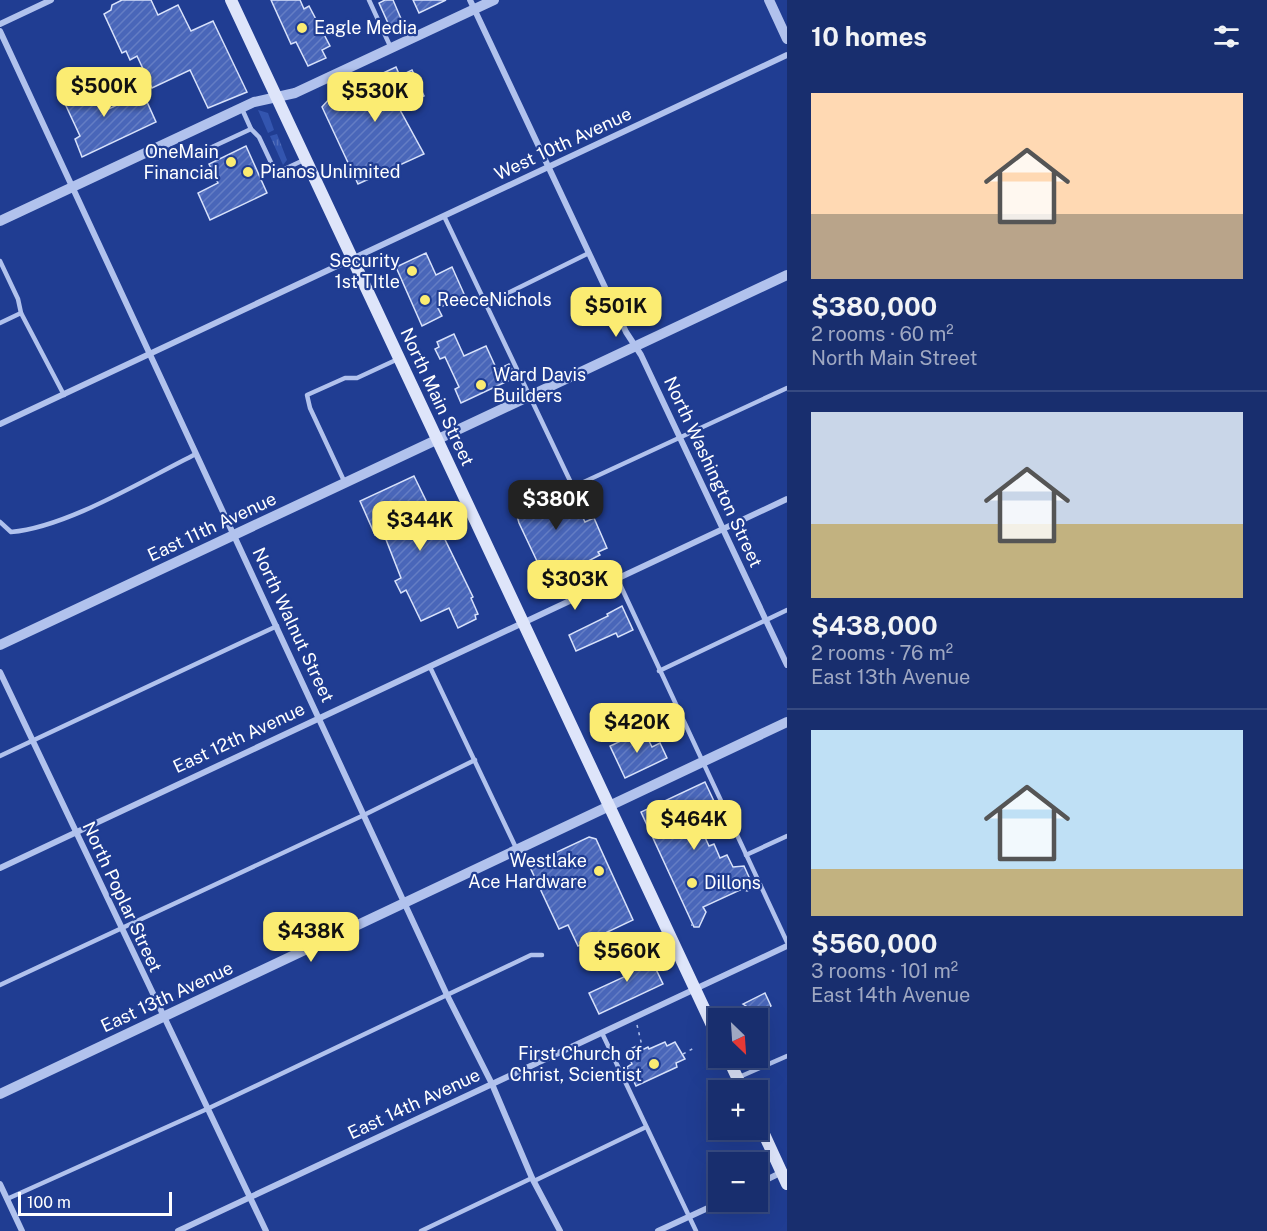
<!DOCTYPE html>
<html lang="en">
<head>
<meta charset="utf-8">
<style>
	:root { --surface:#182e6e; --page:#253a76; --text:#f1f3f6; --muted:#9fa8c2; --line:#364a81; --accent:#fbec72 }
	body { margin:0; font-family:"Public Sans",sans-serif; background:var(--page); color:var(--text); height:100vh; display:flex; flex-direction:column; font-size:22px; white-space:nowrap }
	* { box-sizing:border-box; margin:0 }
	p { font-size:20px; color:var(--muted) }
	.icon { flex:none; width:33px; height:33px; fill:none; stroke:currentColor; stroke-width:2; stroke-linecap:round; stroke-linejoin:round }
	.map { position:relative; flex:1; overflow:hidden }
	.side { display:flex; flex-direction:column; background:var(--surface); width:480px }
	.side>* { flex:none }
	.needle { width:39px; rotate:155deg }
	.fabs { position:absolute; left:708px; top:1008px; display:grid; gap:12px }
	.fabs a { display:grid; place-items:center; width:60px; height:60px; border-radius:0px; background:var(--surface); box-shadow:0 6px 24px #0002,0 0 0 2px var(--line); font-size:30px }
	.scale { position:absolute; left:18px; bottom:15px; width:154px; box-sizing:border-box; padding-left:6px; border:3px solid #fff; border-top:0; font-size:16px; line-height:21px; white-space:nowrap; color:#fff; -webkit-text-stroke:4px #203d92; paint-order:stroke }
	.price { position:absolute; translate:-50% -51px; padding:0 14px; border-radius:12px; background:var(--accent); color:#111; font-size:20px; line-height:39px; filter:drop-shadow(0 2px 3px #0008) }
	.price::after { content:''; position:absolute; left:50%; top:36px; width:18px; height:14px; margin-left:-9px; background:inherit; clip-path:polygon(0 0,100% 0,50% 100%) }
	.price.active { background:#222; color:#fff }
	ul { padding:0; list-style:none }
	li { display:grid; align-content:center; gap:12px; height:318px; padding:0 24px }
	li+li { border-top:2px solid var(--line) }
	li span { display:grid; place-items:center; height:186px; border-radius:0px; color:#555 }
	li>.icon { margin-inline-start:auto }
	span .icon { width:108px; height:108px; fill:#fffc; stroke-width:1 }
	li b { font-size:26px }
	h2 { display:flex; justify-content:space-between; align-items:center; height:72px; padding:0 24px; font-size:26px }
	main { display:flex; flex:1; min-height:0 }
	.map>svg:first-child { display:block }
</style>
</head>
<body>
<main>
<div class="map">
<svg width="787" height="1231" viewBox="0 0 787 1231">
	<defs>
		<pattern id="grass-tufts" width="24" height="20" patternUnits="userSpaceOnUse" patternTransform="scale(1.5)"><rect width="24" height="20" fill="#3355af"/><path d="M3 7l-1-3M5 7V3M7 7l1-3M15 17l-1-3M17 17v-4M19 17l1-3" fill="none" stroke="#526ebb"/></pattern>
		<pattern id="building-hatch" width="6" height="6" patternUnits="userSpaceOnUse" patternTransform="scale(1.5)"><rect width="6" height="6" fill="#4966b9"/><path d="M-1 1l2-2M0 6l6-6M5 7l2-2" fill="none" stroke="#647dc4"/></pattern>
	</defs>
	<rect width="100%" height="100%" fill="#203d92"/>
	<g fill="url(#grass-tufts)">
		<path d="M258,110L268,113L274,130L268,133Z"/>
		<path d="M277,134L287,160L283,165L270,136Z"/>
	</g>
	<g fill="url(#building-hatch)" stroke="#d7e1fa" stroke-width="1.5">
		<path d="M122,0H151L158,15L178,5L191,31L213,21L247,92L208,108L190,70L152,88L137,56L130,60L126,51L122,53L104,14L111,10L112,5Z"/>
		<path d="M271,0H300L304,9L309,6L330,46L322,50L326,58L308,66L296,42L291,44Z"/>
		<path d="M385,0H393L402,21L391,26L388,23L379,3Z"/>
		<path d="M413,0H446L419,13Z"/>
		<path d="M396,67L400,76L412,70L424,96L399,108L424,154L358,184L322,107L331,97Z"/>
		<path d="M88,81L102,112L143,93L156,122L82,157L75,139L80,136L60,93Z"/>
		<path d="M246,146L267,193L210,220L198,193L218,183L209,164Z"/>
		<path d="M426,253L436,275L452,267L465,296L438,308L442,316L422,326L396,267Z"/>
		<path d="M454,334L464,356L486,346L497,370L509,364L516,377L461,403L455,389L459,387L445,357L440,359L435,349L439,347L437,342Z"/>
		<path d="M414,476L473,597L471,598L478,614L475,615L476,619L458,628L449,608L421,621L406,590L401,593L395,581L401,578L383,532L375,535L360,501Z"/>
		<path d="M535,483L541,494L546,492L550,501L554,499L558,506L574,499L585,522L594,518L607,548L598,552L600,555L569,571L566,564L544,576L519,523L517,516L521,514L510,491Z"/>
		<path d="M622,606L633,630L618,637L616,633L576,651L569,635L608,616L607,614Z"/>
		<path d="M640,732L643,738L647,737L652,747L660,743L667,758L625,778L610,746Z"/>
		<path d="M705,782L720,814L699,824L709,846L714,844L720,858L727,855L733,867L744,866L754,888L747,891L742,889L703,907L706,912L699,927H694L641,812Z"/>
		<path d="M589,837L596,839L633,920L578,946L568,925L559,929L529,865Z"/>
		<path d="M639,950L647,966L653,963L663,984L599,1014L589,993L624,977L618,964L621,963L619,958Z"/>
		<path d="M765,993L771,1006L752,1015L749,1008L743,1004Z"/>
		<path d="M665,1042L667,1046L675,1042L685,1059L676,1063L677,1067L636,1086L627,1067L632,1064L626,1051L639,1045L642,1050L648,1047L649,1049Z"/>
	</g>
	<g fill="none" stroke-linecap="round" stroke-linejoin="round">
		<g stroke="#b1c2ed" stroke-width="1.5" stroke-dasharray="3 4.5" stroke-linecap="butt">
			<path d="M692,926V924"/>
			<path d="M637,1025L643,1050"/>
			<path d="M683,1054L696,1047"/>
		</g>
		<g stroke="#b1c2ed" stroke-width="4.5">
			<path d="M369,0L391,48"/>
			<path d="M242,109L251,129L259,137L276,173L306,159"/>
			<path d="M210,148L251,129"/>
			<path d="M444,216L573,487L787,388"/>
			<path d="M0,261L18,299L21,313"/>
			<path d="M486,304L589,253"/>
			<path d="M0,323L21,313L64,395"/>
			<path d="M345,483L310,408L307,395L345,378H357L398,359"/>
			<path d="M0,522L11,532C68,527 143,480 196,454"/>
			<path d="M617,578L787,942"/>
			<path d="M430,667L517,850"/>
			<path d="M659,671L787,610"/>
			<path d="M0,756L277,626"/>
			<path d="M746,855L787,836"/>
			<path d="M0,985L364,815L475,760"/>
			<path d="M602,1033L696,1231"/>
			<path d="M737,1078L787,1056"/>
			<path d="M534,1181L646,1127"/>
			<path d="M7,1199L207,1109L531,955H542"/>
			<path d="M421,1231L532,1178"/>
		</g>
		<g stroke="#b1c2ed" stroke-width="6">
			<path d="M470,0L626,332L641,355L787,665"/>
			<path d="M0,24L51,0"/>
			<path d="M0,31L447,995L492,1084L532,1178L560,1231"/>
			<path d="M0,424L787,55"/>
			<path d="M0,672L266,1231"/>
			<path d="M0,868L787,499"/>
			<path d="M0,1184L22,1231"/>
			<path d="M758,1184L784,1171"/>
			<path d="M178,1231L787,946"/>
			<path d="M658,1231L721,1202"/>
		</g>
		<g stroke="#b1c2ed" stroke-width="10">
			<path d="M769,0L787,39"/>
			<path d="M0,221L254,102L295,93L494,0"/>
			<path d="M0,645L787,275"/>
			<path d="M0,1094L787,722"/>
		</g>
		<g stroke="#dee5fa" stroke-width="12">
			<path d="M231,0L718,1038"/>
			<path d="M728,1058L743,1090"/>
			<path d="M758,1121L787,1184"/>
		</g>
	</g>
	<g fill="#fbec72" stroke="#203d92" stroke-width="2">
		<circle cx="302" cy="28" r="6"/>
		<circle cx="231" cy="162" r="6"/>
		<circle cx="248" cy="172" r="6"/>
		<circle cx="412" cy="271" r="6"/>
		<circle cx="425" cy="300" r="6"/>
		<circle cx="481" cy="385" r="6"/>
		<circle cx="599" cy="871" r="6"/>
		<circle cx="692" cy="883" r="6"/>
		<circle cx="654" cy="1064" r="6"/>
	</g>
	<g text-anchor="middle" stroke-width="4.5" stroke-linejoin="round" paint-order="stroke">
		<g font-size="18" fill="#fff" stroke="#203d92" text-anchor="start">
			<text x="314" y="34">Eagle Media</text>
			<text x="219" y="158" text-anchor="end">OneMain<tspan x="219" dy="21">Financial</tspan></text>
			<text x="260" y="178">Pianos Unlimited</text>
			<text x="400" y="267" text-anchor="end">Security<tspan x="400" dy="21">1st TItle</tspan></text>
			<text x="437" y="306">ReeceNichols</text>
			<text x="493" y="381">Ward Davis<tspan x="493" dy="21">Builders</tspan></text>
			<text x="587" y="867" text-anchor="end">Westlake<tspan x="587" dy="21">Ace Hardware</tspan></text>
			<text x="704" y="889">Dillons</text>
			<text x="642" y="1060" text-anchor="end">First Church of<tspan x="642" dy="21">Christ, Scientist</tspan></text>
		</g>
		<g font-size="18" fill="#fff" stroke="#203d92">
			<text transform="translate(563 144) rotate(-25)" y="6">West 10th Avenue</text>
			<text transform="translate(437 397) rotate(65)" y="6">North Main Street</text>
			<text transform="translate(713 472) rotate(65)" y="6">North Washington Street</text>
			<text transform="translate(212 527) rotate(-25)" y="6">East 11th Avenue</text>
			<text transform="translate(293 625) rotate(65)" y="6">North Walnut Street</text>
			<text transform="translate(239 738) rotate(-25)" y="6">East 12th Avenue</text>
			<text transform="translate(122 897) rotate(65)" y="6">North Poplar Street</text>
			<text transform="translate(167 997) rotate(-25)" y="6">East 13th Avenue</text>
			<text transform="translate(414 1104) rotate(-25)" y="6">East 14th Avenue</text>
		</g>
	</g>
</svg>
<div class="fabs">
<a><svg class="needle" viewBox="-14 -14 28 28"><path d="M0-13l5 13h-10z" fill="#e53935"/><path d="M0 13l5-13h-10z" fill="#9fa8c2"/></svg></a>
<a>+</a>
<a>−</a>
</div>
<div class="scale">100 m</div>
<b class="price" style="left:104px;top:118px">$500K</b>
<b class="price" style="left:375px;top:123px">$530K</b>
<b class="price" style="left:616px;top:338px">$501K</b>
<b class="price active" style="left:556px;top:531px">$380K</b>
<b class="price" style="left:420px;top:552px">$344K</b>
<b class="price" style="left:575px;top:611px">$303K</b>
<b class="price" style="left:637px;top:754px">$420K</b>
<b class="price" style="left:694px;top:851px">$464K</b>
<b class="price" style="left:311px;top:963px">$438K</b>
<b class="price" style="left:627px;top:983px">$560K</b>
</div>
<section class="side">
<h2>10 homes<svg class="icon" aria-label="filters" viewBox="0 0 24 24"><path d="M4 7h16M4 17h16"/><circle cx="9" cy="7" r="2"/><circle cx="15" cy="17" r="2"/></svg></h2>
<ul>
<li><span style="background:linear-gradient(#ffd9b3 65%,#b9a48a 0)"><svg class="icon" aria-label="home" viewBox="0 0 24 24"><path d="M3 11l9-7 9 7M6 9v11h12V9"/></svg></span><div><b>$380,000</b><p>2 rooms · 60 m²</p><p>North Main Street</p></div></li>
<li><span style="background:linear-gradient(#c9d6e8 60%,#c2b280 0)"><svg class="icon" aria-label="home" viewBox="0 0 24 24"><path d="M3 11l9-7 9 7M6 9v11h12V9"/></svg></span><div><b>$438,000</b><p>2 rooms · 76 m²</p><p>East 13th Avenue</p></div></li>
<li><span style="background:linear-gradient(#bfe0f5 75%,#c2b280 0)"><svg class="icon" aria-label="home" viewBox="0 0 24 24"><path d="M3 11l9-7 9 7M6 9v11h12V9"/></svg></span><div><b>$560,000</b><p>3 rooms · 101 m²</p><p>East 14th Avenue</p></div></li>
</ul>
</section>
</main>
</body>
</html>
